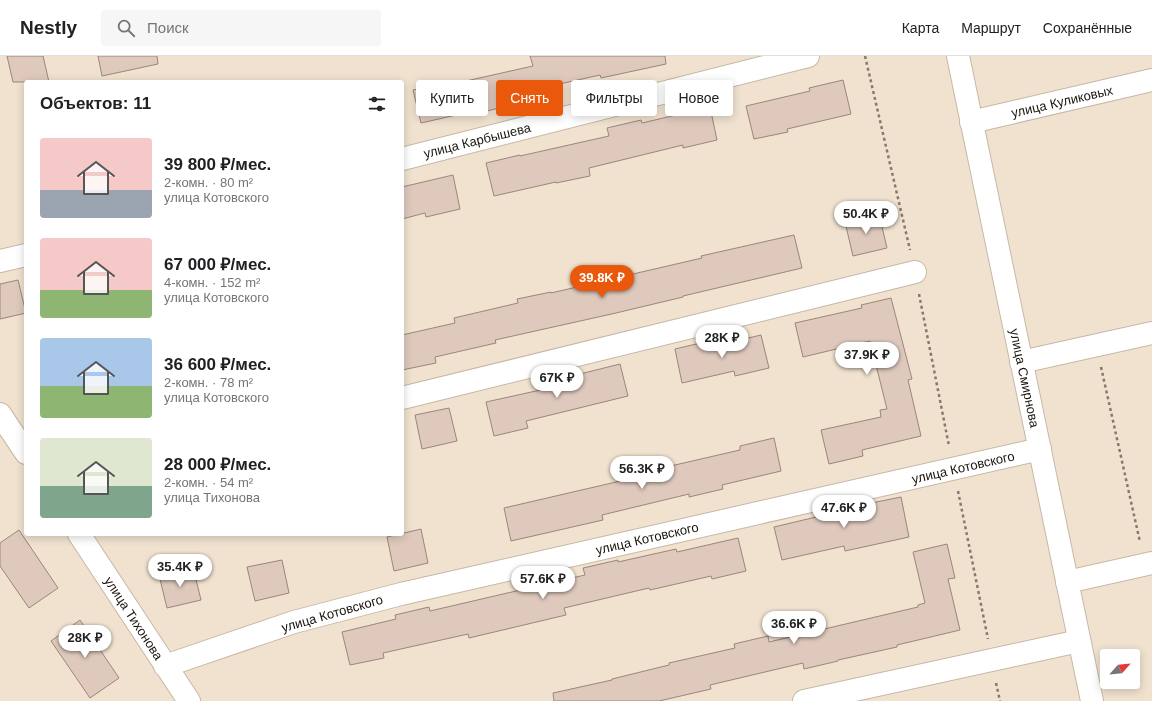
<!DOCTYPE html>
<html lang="ru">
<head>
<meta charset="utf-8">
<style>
	:root { --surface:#fff; --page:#f6f6f6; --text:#202124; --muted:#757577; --line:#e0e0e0; --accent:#ea580c }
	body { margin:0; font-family:Arial,sans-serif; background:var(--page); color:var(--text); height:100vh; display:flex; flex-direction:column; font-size:15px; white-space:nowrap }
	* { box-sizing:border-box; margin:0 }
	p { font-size:13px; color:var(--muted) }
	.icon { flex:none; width:22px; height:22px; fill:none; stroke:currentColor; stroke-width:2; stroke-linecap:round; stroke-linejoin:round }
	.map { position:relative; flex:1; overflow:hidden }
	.panel { position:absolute; left:24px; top:24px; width:380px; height:456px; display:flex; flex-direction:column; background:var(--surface); border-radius:4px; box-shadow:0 2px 10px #0003 }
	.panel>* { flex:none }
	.banner { position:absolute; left:416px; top:24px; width:380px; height:36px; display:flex; gap:8px }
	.needle { width:26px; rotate:63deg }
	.fabs { position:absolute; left:1100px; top:593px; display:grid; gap:8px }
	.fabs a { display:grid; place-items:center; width:40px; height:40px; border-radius:4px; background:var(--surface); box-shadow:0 2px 10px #0003; font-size:20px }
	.price { position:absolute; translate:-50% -34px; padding:0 9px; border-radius:14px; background:#fff; color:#222; font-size:13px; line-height:26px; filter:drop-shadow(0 1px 2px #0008) }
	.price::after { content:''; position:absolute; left:50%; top:24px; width:12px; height:9px; margin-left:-6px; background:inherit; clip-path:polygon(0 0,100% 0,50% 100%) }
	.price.active { background:var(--accent); color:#fff }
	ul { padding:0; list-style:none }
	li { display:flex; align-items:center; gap:12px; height:100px; padding:0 16px }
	li span { display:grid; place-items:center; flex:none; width:112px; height:80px; border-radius:4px; color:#555 }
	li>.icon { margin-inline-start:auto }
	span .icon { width:48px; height:48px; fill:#fffc; stroke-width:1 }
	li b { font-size:17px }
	h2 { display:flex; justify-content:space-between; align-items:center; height:48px; padding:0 16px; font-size:17px }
	.chip { padding:0 14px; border-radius:4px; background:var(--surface); box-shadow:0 2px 10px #0003; font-size:14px; line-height:36px }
	.chip.active { background:var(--accent); color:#fff }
	header { display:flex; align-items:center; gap:24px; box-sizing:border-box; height:56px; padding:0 20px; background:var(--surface); border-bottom:1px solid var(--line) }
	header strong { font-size:19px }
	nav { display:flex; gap:22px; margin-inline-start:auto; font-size:14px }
	.search { width:280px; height:36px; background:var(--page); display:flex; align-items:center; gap:10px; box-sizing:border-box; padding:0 14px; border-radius:4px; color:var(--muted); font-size:15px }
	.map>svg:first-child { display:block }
</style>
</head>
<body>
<header>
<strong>Nestly</strong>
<div class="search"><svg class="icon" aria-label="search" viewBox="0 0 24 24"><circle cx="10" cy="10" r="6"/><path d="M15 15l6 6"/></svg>Поиск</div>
<nav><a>Карта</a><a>Маршрут</a><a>Сохранённые</a></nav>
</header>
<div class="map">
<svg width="1152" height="645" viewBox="0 0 1152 645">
	<rect width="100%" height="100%" fill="#f0e2cf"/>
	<g fill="#dfc9bd" stroke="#9a867a">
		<path d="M7,0H43L49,26H13Z"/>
		<path d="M98,0H157L158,8L102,20Z"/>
		<path d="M530,0H665L666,8L601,22L600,19L506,40L508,50L474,58V55L421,67L413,34L448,26V29L533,10Z"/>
		<path d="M843,24L851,58L787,73L788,76L754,83L746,50L810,35L809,32Z"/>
		<path d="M710,51L717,84L683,92V89L589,112L590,120L556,127V126L494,140L486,107L520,99V100L609,80L607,72L641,64L642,67Z"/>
		<path d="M453,119L460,153L426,161L425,157L402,163V131Z"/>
		<path d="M879,158L887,192L853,200L845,166Z"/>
		<path d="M794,179L802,212L683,240V241L616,257L495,284L496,287L435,301L436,307L402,314V279L455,267L454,262L518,247L517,243L551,236V237L702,202L701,200Z"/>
		<path d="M18,224L26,257L0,263V228Z"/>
		<path d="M891,242L912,323L908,324L921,380L862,394L863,400L829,408L821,374L881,361L880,354L887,353L870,285L803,301L795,267L862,252L861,249Z"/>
		<path d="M761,279L769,312L735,320L734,315L682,327L675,293L709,285L710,291Z"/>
		<path d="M620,308L628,340L526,365L528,372L494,380L486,346L545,333L544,327Z"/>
		<path d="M449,352L457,385L422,393L415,359Z"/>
		<path d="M774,382L781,415L722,429L723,433L689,441V438L602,459L603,464L511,485L504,452L629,423L628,417L662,409V412L740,394V390Z"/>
		<path d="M901,441L909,481L845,495L844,490L782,504L774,471L837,456V454Z"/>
		<path d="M421,473L428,507L394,515L387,481Z"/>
		<path d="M19,474L58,532L29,552L0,510V487Z"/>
		<path d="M738,482L746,515L712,523L711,520L650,534L649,532L564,552L566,559L469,582L468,578L383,597L384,602L350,609L342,576L396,563L395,559L429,551L430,555L585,519L583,512L618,504V506L676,493L677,496Z"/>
		<path d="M947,488L955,522L948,523L960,574L897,589V591L838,604V605L804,613L803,607L710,629L711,633L659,645H554L553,637L612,624V623L669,609V607L735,592L734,588L768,580L769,586L918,551V549L925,547L913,496Z"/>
		<path d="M282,504L289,537L255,545L247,511Z"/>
		<path d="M193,511L201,544L167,552L159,519Z"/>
		<path d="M80,564L119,622L90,642L51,585Z"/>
	</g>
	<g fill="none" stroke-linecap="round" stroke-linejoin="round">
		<defs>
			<g id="street">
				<path d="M971,66L1152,24"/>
				<path d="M402,103L808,0"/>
				<path d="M0,205L26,199"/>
				<path d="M1021,306L1152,277"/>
				<path d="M402,342L915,216"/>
				<path d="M0,358L26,397"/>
				<path d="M79,478L189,645"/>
				<path d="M1067,526L1152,507"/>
				<path d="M165,610L294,566L401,538L1040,393"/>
				<path d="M804,645L1079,585"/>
			</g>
			<path id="secondary" d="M958,0L1092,645"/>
		</defs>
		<use href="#street" stroke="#c6b8a6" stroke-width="24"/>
		<use href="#secondary" stroke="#c6b8a6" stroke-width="24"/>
		<g stroke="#847a6d" stroke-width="2.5" stroke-dasharray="3 3" stroke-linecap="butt">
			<path d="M865,0L910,194"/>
			<path d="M919,238L949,390"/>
			<path d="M1101,311L1140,486"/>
			<path d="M958,435L988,583"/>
			<path d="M996,627L1000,645"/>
		</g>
		<use href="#street" stroke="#fff" stroke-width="22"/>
		<use href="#secondary" stroke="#fff" stroke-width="22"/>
	</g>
	<g text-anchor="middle" stroke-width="3.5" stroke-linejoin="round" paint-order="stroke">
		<g font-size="13" fill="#18130c" stroke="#fff">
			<text transform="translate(1062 45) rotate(-13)" y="5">улица Куликовых</text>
			<text transform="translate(477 84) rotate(-14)" y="5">улица Карбышева</text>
			<text transform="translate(1025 322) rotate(78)" y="5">улица Смирнова</text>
			<text transform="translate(963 411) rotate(-13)" y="5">улица Котовского</text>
			<text transform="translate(647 482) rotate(-13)" y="5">улица Котовского</text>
			<text transform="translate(332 557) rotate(-16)" y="5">улица Котовского</text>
			<text transform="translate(134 562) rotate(57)" y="5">улица Тихонова</text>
		</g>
	</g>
</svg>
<div class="fabs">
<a><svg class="needle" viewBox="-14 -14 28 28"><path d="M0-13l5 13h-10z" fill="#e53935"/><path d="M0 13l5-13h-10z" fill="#757577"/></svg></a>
</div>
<b class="price" style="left:866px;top:179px">50.4K ₽</b>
<b class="price active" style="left:602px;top:243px">39.8K ₽</b>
<b class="price" style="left:722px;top:303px">28K ₽</b>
<b class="price" style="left:867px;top:320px">37.9K ₽</b>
<b class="price" style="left:557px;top:343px">67K ₽</b>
<b class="price" style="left:642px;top:434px">56.3K ₽</b>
<b class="price" style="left:844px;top:473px">47.6K ₽</b>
<b class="price" style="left:180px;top:532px">35.4K ₽</b>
<b class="price" style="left:543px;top:544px">57.6K ₽</b>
<b class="price" style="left:794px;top:589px">36.6K ₽</b>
<b class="price" style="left:85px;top:603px">28K ₽</b>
<div class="banner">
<a class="chip">Купить</a>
<a class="chip active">Снять</a>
<a class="chip">Фильтры</a>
<a class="chip">Новое</a>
</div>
<section class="panel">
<h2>Объектов: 11<svg class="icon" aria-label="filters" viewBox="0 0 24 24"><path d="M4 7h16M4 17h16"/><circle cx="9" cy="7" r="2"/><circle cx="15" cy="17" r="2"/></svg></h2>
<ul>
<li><span style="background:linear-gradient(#f6c9c9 65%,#9aa5b1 0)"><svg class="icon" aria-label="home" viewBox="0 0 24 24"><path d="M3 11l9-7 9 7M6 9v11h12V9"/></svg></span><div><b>39 800 ₽/мес.</b><p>2-комн. · 80 m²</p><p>улица Котовского</p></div></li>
<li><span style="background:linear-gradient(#f6c9c9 65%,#8fb573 0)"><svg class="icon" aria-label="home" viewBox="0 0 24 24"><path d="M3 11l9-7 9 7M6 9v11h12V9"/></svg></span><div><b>67 000 ₽/мес.</b><p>4-комн. · 152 m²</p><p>улица Котовского</p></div></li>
<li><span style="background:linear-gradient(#a9c7e8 60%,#8fb573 0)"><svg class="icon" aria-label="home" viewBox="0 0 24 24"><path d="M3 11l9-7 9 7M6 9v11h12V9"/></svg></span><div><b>36 600 ₽/мес.</b><p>2-комн. · 78 m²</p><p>улица Котовского</p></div></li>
<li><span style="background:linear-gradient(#dfe7d0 60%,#7fa58c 0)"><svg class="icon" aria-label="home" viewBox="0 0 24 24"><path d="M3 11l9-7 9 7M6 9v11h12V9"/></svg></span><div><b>28 000 ₽/мес.</b><p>2-комн. · 54 m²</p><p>улица Тихонова</p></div></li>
</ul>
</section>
</div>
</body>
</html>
